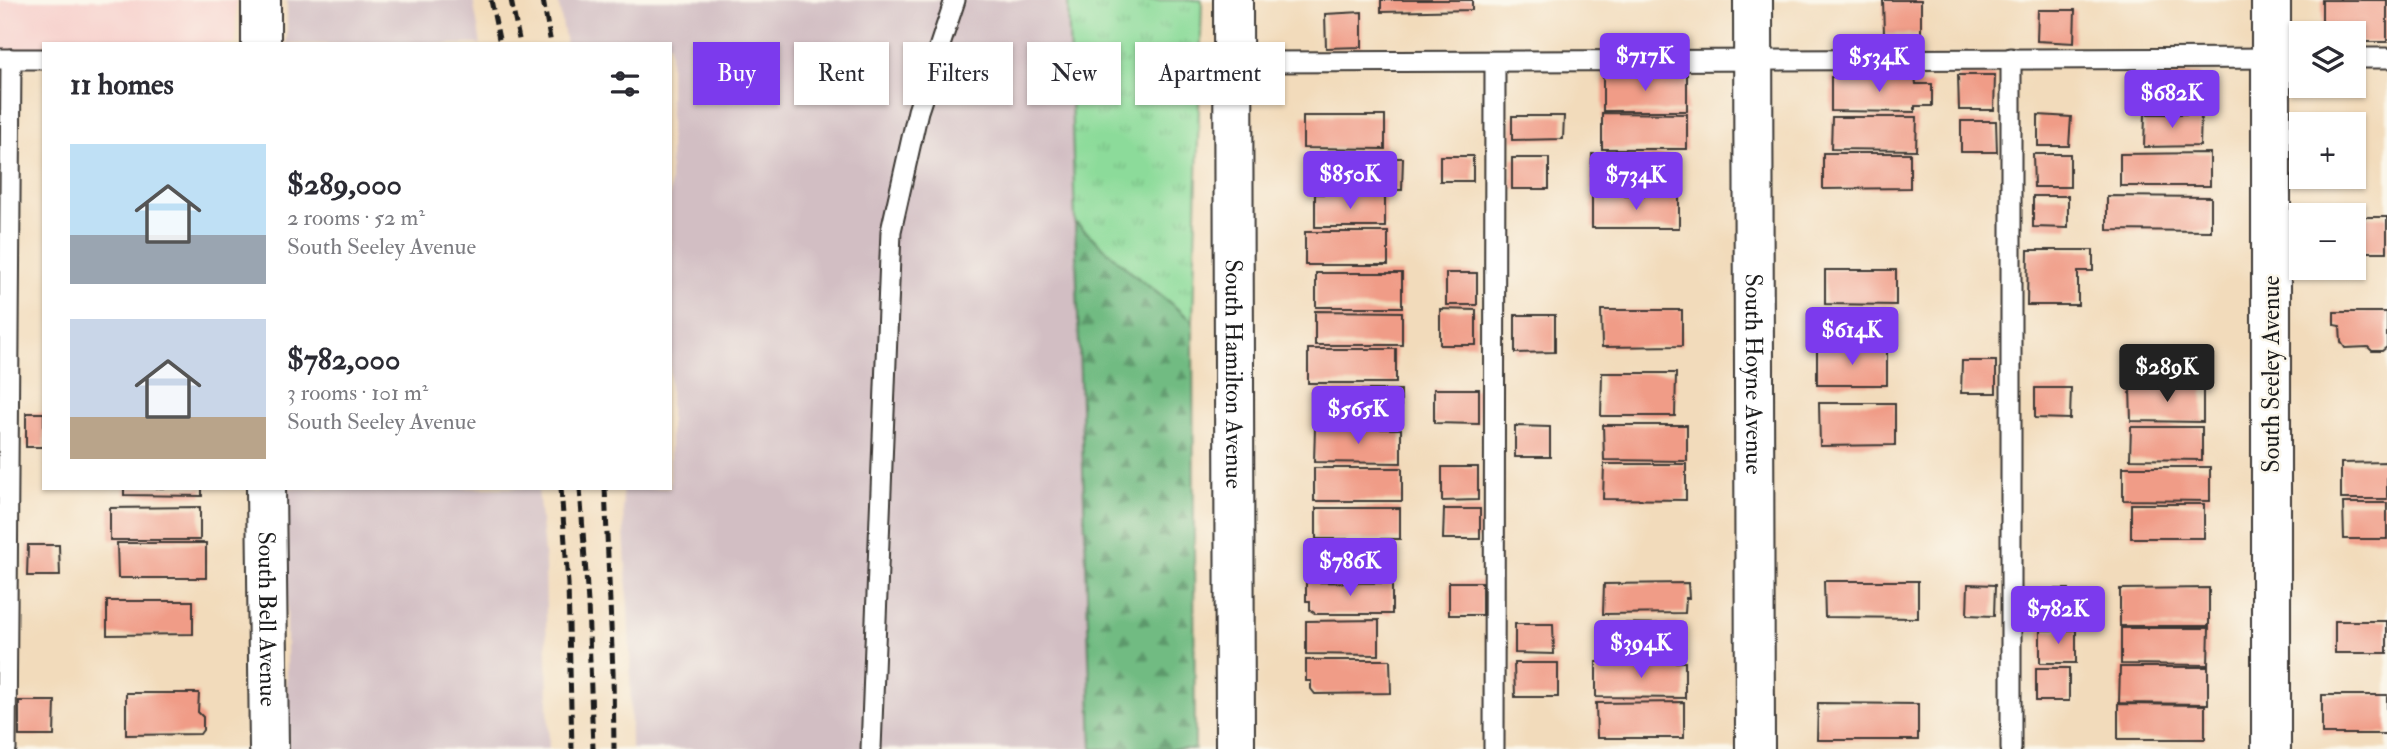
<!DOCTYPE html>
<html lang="en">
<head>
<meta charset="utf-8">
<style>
	:root { --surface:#fff; --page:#f7f7f7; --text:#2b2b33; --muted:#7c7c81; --accent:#7c3aed }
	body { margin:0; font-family:"IM FELL Double Pica",serif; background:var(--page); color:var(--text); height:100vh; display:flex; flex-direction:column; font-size:26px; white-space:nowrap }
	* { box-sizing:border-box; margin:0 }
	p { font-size:23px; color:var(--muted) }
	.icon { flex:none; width:38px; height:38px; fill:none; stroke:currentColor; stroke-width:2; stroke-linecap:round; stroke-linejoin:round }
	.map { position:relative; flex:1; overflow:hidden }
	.panel { position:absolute; left:42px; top:42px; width:630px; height:448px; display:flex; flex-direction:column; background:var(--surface); border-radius:0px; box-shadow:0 2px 5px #0004 }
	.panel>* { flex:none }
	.banner { position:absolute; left:693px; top:42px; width:665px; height:63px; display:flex; gap:14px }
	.tools { position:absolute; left:2289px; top:21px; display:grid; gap:14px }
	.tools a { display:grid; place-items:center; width:77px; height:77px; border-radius:0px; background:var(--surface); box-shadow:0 2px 5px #0004; font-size:35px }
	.price { position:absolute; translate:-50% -60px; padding:0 16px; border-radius:7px; background:var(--accent); color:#fff; font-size:23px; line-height:46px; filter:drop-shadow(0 2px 4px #0008) }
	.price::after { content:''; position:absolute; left:50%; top:42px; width:21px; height:16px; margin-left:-10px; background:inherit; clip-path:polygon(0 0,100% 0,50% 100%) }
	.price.on { background:#222; color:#fff }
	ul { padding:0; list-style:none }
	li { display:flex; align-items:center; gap:21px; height:175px; padding:0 28px }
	li span { display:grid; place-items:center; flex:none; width:196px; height:140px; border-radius:0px; color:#555 }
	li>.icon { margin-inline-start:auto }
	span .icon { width:84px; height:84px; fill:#fffc; stroke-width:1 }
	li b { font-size:30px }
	h2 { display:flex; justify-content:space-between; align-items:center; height:84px; padding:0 28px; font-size:30px }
	.pill { padding:0 24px; border-radius:0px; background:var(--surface); box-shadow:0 2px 5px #0004; font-size:24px; line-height:63px }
	.pill.on { background:var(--accent); color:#fff }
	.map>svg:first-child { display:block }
</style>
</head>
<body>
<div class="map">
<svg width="2387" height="749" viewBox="0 0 2387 749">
	<defs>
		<pattern id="grass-tufts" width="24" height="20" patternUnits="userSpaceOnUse" patternTransform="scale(1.75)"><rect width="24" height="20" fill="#8cdb9a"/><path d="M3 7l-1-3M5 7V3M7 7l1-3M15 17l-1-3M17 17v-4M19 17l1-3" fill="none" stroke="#78bb84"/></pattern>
		<pattern id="forest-firs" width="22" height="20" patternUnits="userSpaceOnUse" patternTransform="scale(1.75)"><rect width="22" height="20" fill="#71bb82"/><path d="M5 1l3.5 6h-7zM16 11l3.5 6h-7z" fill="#5c976a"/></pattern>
	</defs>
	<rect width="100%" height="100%" fill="#fbf7ec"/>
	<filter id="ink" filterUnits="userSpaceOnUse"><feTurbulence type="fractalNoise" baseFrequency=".0143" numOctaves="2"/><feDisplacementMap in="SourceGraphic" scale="14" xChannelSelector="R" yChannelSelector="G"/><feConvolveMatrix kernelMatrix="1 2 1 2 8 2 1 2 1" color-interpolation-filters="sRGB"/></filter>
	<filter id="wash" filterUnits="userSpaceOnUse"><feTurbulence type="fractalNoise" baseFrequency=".00686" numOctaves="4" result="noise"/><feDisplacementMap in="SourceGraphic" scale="28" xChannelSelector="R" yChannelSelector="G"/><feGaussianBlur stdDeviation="1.57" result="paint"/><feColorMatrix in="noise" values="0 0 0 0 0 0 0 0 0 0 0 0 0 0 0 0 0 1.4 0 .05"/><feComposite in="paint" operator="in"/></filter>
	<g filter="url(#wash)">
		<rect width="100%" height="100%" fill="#f2dbbb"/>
		<path fill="#f7d0cc" d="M0,0H236V44H44V59H0Z"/>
		<g fill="#d2bec3">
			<path d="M287,0H473L481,44H287Z"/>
			<path d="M558,0H1068L1092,749H631L630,648L622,488H670V44H566Z"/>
			<path d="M287,488H538L545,564L549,749H287Z"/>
		</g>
		<path fill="url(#grass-tufts)" stroke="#547c5b" stroke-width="2" d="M1068,0H1202L1193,321L1133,274L1075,222Z"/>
		<path fill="url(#forest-firs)" stroke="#466c4f" stroke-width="2" d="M1075,222L1133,274L1193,321L1195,749H1092Z"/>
		<g id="blocks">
			<g fill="#f09c87">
				<path d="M1381,0H1472V10L1381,12Z"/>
				<path d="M1883,0H1921V34H1884Z"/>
				<path d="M2322,0H2387V42H2354V33H2322Z"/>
				<path d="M2038,10H2075L2074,43L2037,41Z"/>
				<path d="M1362,12V47L1326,48L1325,14Z"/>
				<rect x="1603" y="74" width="84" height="37"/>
				<path d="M2201,74V109H2141V75Z"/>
				<path d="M1958,75H1995L1994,110H1959Z"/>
				<path d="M1831,77H1915L1916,84H1932V106H1915V112L1831,111Z"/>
				<path d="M1602,113L1687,114V149H1602Z"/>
				<path d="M2145,114H2201L2200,146L2144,147Z"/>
				<path d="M2038,115L2071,117L2069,146H2038Z"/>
				<path d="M1303,116H1385V149L1303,148Z"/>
				<path d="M1512,116H1564L1563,139L1512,140Z"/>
				<path d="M1832,117H1917L1916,150L1831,149Z"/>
				<path d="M1961,121H1996L1997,152H1961Z"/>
				<path d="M1823,153H1910V188L1823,189Z"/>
				<path d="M2210,153V186H2120V154Z"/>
				<path d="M1592,154L1678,155V189H1591Z"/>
				<path d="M2033,154H2070V187H2034Z"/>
				<rect x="1440" y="156" width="33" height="25"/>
				<path d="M1316,158H1403L1402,190L1316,189Z"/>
				<rect x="1512" y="158" width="37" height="31"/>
				<rect x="1315" y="194" width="70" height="33"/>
				<rect x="1592" y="195" width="87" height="33"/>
				<path d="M2033,196H2068V228L2033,227Z"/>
				<path d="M2107,196L2211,197V231L2107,230Z"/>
				<rect x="2354" y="217" width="33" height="35"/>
				<rect x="1305" y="232" width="83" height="33"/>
				<path d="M2028,250H2093V271H2078V305H2027Z"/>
				<path d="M1825,270H1896V305L1825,304Z"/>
				<rect x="1316" y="273" width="86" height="34"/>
				<rect x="1446" y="273" width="31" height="32"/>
				<path d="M1440,309L1476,310V345H1440Z"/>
				<path d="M1601,310H1682V346L1602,347Z"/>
				<path d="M1315,311L1402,312V345H1315Z"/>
				<path d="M2334,312H2387V347L2382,351H2372L2368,347L2345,348L2341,342L2340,326L2334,325Z"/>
				<path d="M1515,315H1555V352L1515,353Z"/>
				<rect x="1308" y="349" width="88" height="34"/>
				<rect x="1817" y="349" width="70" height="36"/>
				<path d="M1962,361H1996V393H1961Z"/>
				<path d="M1602,373H1676L1675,416H1601Z"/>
				<path d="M2130,387H2203V422L2131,421Z"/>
				<path d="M2035,388H2071L2070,419L2035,418Z"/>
				<path d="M1434,389H1479V424L1434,423Z"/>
				<path d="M1316,390H1401V423L1316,424Z"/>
				<path d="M1819,403H1895V445L1820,446Z"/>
				<rect x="26" y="413" width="18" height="34"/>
				<path d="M1603,425H1687V461L1604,460Z"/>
				<path d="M1515,426L1550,427V457H1515Z"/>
				<path d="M2131,427H2202V460L2130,459Z"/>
				<path d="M1315,428L1401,429V463L1314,462Z"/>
				<path d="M2387,462V499H2341V463Z"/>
				<path d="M1604,464H1686V500L1603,499Z"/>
				<path d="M1442,467H1478V500L1442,501Z"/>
				<path d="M2123,467H2210V501L2123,500Z"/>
				<rect x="1314" y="468" width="88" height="33"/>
				<path d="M124,488H202V496L124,495Z"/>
				<path d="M2343,503H2387V539H2344Z"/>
				<rect x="2131" y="504" width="73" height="34"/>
				<path d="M200,507V540H110V508Z"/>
				<rect x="1316" y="508" width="84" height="31"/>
				<path d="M1444,509H1480V539H1443Z"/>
				<path d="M117,543H206V578H118Z"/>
				<path d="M28,545H59L60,576H27Z"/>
				<path d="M1824,581H1918V618L1825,617Z"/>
				<path d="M1306,582L1392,583V614H1316L1310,610V601H1306Z"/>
				<rect x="1449" y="582" width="33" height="33"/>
				<path d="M1688,583L1689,598H1686L1685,613L1603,614L1604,584Z"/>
				<path d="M1968,584L1995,585L1994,616L1967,615Z"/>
				<path d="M2209,588V626H2120V589Z"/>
				<path d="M2034,589H2069V620L2035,621Z"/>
				<path d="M107,601H193V634L107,635Z"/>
				<path d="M1379,620V655L1306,654V621Z"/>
				<rect x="2335" y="621" width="52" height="32"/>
				<path d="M1605,623L1684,624L1683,655H1605Z"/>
				<path d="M1515,624H1553L1554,654L1515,653Z"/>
				<path d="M2121,628H2209L2208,665L2121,664Z"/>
				<rect x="2040" y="630" width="36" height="33"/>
				<path d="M1306,660H1390L1391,693L1315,694L1311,689V681H1306Z"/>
				<path d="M1596,662H1685V698L1596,697Z"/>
				<path d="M1514,663H1558V697H1515Z"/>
				<path d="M2120,667H2208V704L2119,703Z"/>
				<rect x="2036" y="668" width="33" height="33"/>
				<path d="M126,693H199L198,712L203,717V730L200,734L126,735Z"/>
				<rect x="2322" y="695" width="65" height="39"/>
				<path d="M19,701H55L54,736H19Z"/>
				<path d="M1684,702V738H1597L1596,703Z"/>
				<path d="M1818,703L1918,704V740H1817Z"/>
				<path d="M2118,704L2205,705V739H2118Z"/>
			</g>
		</g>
	</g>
	<g filter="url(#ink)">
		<use href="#blocks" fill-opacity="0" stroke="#3c3934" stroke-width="2"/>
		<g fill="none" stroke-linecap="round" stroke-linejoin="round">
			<defs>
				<g id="service">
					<path d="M2011,58V749"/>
					<path d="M2354,58H2387"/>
					<path d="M0,59H44"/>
					<path d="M1234,62L2301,58"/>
					<path d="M6,749L11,59"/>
					<path d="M871,749L891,231L918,111L955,0"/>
					<path d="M1494,749L1495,62"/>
				</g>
				<g id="minor">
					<path id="s1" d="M1233,0L1235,749"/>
					<path id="s2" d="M1753,0L1755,749"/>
					<path d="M2271,0V749"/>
					<path d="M261,44V0"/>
					<path id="s3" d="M266,488L269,749"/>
				</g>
			</defs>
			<use href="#service" stroke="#3c3934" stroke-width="23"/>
			<use href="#minor" stroke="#3c3934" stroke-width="42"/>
			<use href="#service" stroke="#fff" stroke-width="19"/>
			<use href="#minor" stroke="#fff" stroke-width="38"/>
			<g stroke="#1c1c1c" stroke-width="5" stroke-dasharray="10 5" stroke-linecap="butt">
				<path d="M491,0L500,44"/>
				<path d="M511,0L520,44"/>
				<path d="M543,0L551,44"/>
				<path d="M561,488L568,584L572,749"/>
				<path d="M580,488L588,603L593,749"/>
				<path d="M605,488L613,672L614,749"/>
			</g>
		</g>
	</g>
	<g text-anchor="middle" stroke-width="5" stroke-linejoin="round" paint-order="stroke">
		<g font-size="24" fill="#1c1c1c" stroke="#fbf7ec">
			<text dy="8" stroke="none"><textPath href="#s1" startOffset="374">South Hamilton Avenue</textPath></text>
			<text dy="8" stroke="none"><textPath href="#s2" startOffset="374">South Hoyne Avenue</textPath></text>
			<text transform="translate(2271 374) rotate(-90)" y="8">South Seeley Avenue</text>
			<text dy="8" stroke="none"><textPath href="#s3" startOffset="131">South Bell Avenue</textPath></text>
		</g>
	</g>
</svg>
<div class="tools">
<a><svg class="icon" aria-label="layers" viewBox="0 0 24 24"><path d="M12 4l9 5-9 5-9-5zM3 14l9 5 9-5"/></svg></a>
<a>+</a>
<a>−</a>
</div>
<b class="price" style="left:1645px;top:93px">$717K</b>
<b class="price" style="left:1879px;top:94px">$534K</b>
<b class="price" style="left:2172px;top:130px">$682K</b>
<b class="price" style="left:1350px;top:211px">$850K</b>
<b class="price" style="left:1636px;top:212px">$734K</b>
<b class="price" style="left:1852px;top:367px">$614K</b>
<b class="price on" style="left:2167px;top:404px">$289K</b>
<b class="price" style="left:1358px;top:446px">$565K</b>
<b class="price" style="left:1350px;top:598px">$786K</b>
<b class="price" style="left:2058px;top:646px">$782K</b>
<b class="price" style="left:1641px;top:680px">$394K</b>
<div class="banner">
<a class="pill on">Buy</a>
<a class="pill">Rent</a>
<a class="pill">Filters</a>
<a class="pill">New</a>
<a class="pill">Apartment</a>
</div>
<section class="panel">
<h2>11 homes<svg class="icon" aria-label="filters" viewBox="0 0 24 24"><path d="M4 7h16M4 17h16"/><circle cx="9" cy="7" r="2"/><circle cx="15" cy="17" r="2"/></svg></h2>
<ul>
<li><span style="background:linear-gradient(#bfe0f5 65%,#9aa5b1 0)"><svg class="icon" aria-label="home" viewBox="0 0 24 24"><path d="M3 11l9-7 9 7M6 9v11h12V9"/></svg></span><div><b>$289,000</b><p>2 rooms · 52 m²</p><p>South Seeley Avenue</p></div></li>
<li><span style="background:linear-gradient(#c9d6e8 70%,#b9a48a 0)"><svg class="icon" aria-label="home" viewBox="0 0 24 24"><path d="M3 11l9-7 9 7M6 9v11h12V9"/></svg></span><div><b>$782,000</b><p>3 rooms · 101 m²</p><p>South Seeley Avenue</p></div></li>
</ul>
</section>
</div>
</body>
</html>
